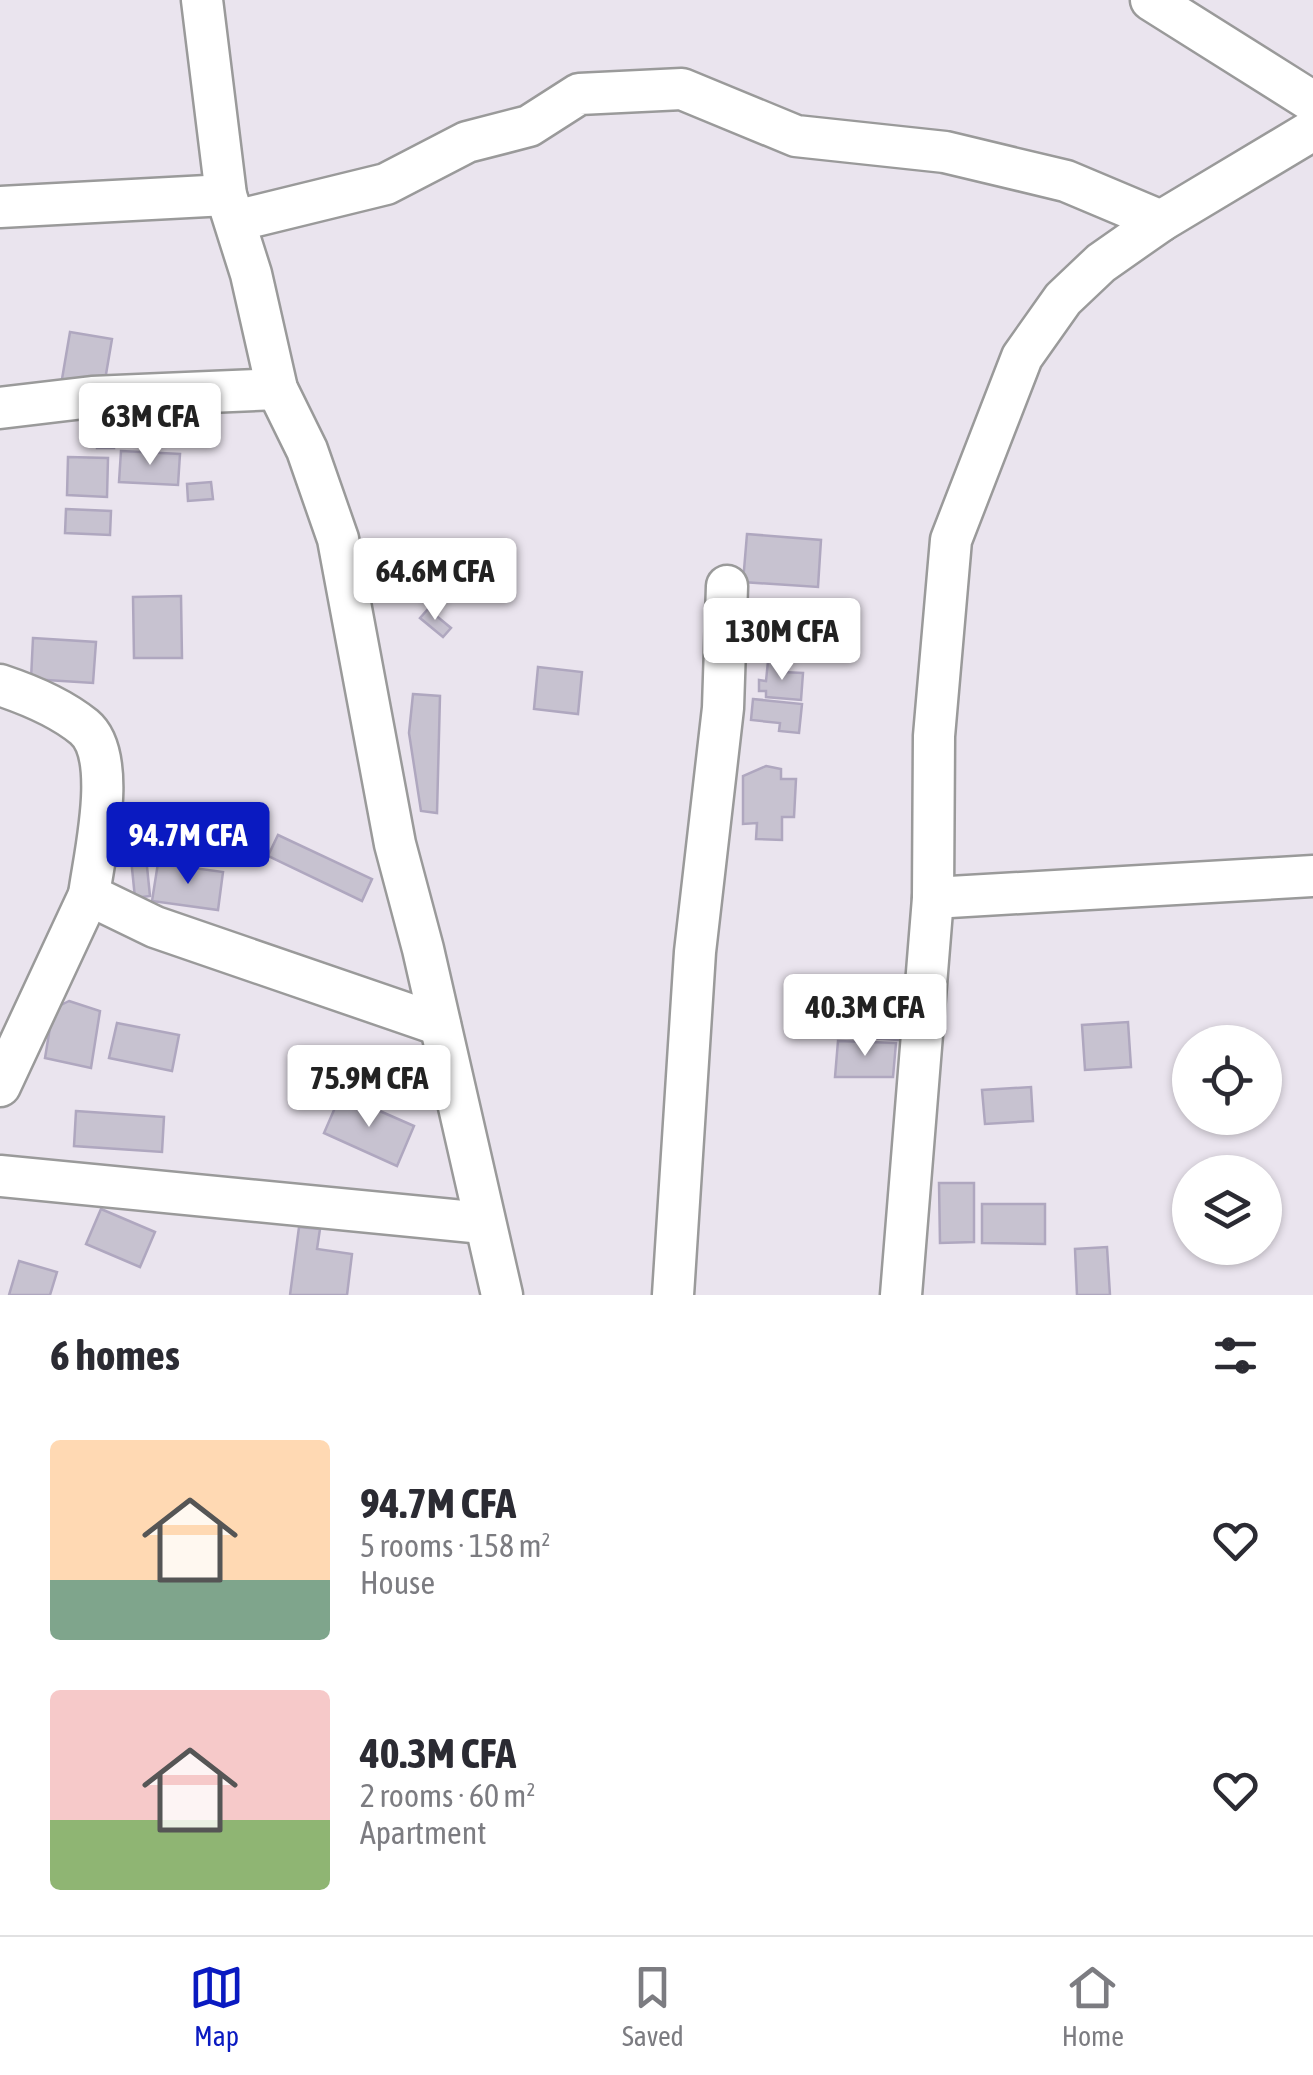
<!DOCTYPE html>
<html lang="en">
<head>
<meta charset="utf-8">
<style>
	:root { --surface:#fff; --page:#f2f2f3; --text:#2b2b33; --muted:#7c7c81; --line:#e1e1e2; --accent:#0a1ac1 }
	body { margin:0; font-family:"Asap Condensed",sans-serif; background:var(--page); color:var(--text); height:100vh; display:flex; flex-direction:column; font-size:38px; white-space:nowrap }
	* { box-sizing:border-box; margin:0 }
	p { font-size:32px; color:var(--muted) }
	.icon { flex:none; width:55px; height:55px; fill:none; stroke:currentColor; stroke-width:2; stroke-linecap:round; stroke-linejoin:round }
	.map { position:relative; height:1295px; overflow:hidden }
	.drawer { display:flex; flex-direction:column; background:var(--surface); flex:1 }
	.drawer>* { flex:none }
	.buttons { position:absolute; left:1172px; top:1025px; display:grid; gap:20px }
	.buttons a { display:grid; place-items:center; width:110px; height:110px; border-radius:50%; background:var(--surface); box-shadow:0 2px 8px #0004; font-size:50px }
	.price { position:absolute; translate:-50% -85px; padding:0 22px; border-radius:10px; background:#fff; color:#222; font-size:32px; line-height:65px; filter:drop-shadow(0 2px 5px #0008) }
	.price::after { content:''; position:absolute; left:50%; top:60px; width:30px; height:22px; margin-left:-15px; background:inherit; clip-path:polygon(0 0,100% 0,50% 100%) }
	.price.selected { background:var(--accent); color:#fff }
	ul { padding:0; list-style:none }
	li { display:flex; align-items:center; gap:30px; height:250px; padding:0 50px }
	li span { display:grid; place-items:center; flex:none; width:280px; height:200px; border-radius:10px; color:#555 }
	li>.icon { margin-inline-start:auto }
	span .icon { width:120px; height:120px; fill:#fffc; stroke-width:1 }
	li b { font-size:42px }
	h2 { display:flex; justify-content:space-between; align-items:center; height:120px; padding:0 50px; font-size:42px }
	.menu { display:flex; justify-content:space-around; align-items:center; height:140px; border-top:2px solid var(--line); background:var(--surface); font-size:28px; color:var(--muted) }
	.menu a { display:grid; justify-items:center; gap:5px }
	.menu .selected { color:var(--accent) }
	.map>svg:first-child { display:block }
</style>
</head>
<body>
<div class="map">
<svg width="1313" height="1295" viewBox="0 0 1313 1295">
	<rect width="100%" height="100%" fill="#eae4ee"/>
	<g fill="#c7c2d0" stroke="#afa7bf" stroke-width="2.5">
		<path d="M70,332L112,339L104,386L62,379Z"/>
		<rect x="97" y="424" width="17" height="24"/>
		<path d="M121,451L180,454L178,485L119,482Z"/>
		<path d="M68,457L108,458L107,497L67,495Z"/>
		<path d="M211,482L213,499L188,501L187,484Z"/>
		<path d="M66,509L111,511L110,535L65,533Z"/>
		<path d="M747,534L821,540L818,587L743,582Z"/>
		<path d="M181,596L182,658H134L133,597Z"/>
		<path d="M428,609L451,628L443,637L420,618Z"/>
		<path d="M33,638L96,642L93,683L31,679Z"/>
		<path d="M768,661L783,662L782,672L803,673L801,700L766,697V691H759V680L766,681Z"/>
		<path d="M538,667L582,672L578,714L534,709Z"/>
		<path d="M413,694L440,696L437,813L421,811L409,733Z"/>
		<path d="M753,699L802,704L799,733L779,731L780,723L751,720Z"/>
		<path d="M766,766L781,769V779H796L794,817H782V840L756,839L757,823L743,824V776Z"/>
		<path d="M142,818L150,896L135,898L127,819Z"/>
		<path d="M278,835L372,879L362,901L268,856Z"/>
		<path d="M158,863L223,872L218,910L152,901Z"/>
		<path d="M857,987L901,990L898,1040L853,1037Z"/>
		<path d="M69,1001L100,1011L91,1068L45,1058L53,1009Z"/>
		<path d="M1128,1022L1131,1067L1085,1070L1082,1025Z"/>
		<path d="M117,1023L179,1035L172,1071L109,1058Z"/>
		<path d="M838,1041L896,1043L893,1077H835Z"/>
		<path d="M1031,1087L1033,1121L985,1124L982,1090Z"/>
		<path d="M341,1094L414,1126L397,1166L324,1133Z"/>
		<path d="M76,1111L164,1117L162,1152L74,1146Z"/>
		<path d="M939,1183H974V1242L940,1243Z"/>
		<path d="M982,1204H1045V1244L982,1243Z"/>
		<path d="M101,1209L155,1232L140,1267L86,1244Z"/>
		<path d="M299,1227L320,1229L317,1249L352,1254L347,1295H290Z"/>
		<path d="M1107,1247L1110,1295H1077L1075,1249Z"/>
		<path d="M19,1261L57,1272L50,1295H9Z"/>
	</g>
	<g fill="none" stroke-linecap="round" stroke-linejoin="round">
		<defs>
			<g id="minor">
				<path d="M202,0L226,195L251,274L277,389L307,450L338,539L395,844L423,949L502,1295"/>
				<path d="M1151,0L1313,102"/>
				<path d="M0,207L226,195"/>
				<path d="M235,221L386,184L467,142L529,126L579,94L682,89L796,136L945,152L1066,181L1161,221"/>
				<path d="M0,408L92,397L277,389"/>
				<path d="M0,685C27,694 62,709 84,727C119,756 94,856 89,895L155,927L440,1025"/>
				<path d="M933,898L1313,876"/>
				<path d="M0,1086L89,895"/>
				<path d="M0,1176L483,1223"/>
				<path d="M673,1295L695,952L723,708L727,586"/>
				<path d="M901,1295L933,898L934,736L951,540L1022,357L1063,299L1101,263L1161,221L1313,130"/>
			</g>
		</defs>
		<use href="#minor" stroke="#9a9a9a" stroke-width="45"/>
		<use href="#minor" stroke="#fff" stroke-width="40"/>
	</g>
</svg>
<div class="buttons">
<a><svg class="icon" aria-label="locate" viewBox="0 0 24 24"><circle cx="12" cy="12" r="6"/><path d="M12 2v4M12 18v4M2 12h4M18 12h4"/></svg></a>
<a><svg class="icon" aria-label="layers" viewBox="0 0 24 24"><path d="M12 4l9 5-9 5-9-5zM3 14l9 5 9-5"/></svg></a>
</div>
<b class="price" style="left:150px;top:468px">63M CFA</b>
<b class="price" style="left:435px;top:623px">64.6M CFA</b>
<b class="price" style="left:782px;top:683px">130M CFA</b>
<b class="price selected" style="left:188px;top:887px">94.7M CFA</b>
<b class="price" style="left:865px;top:1059px">40.3M CFA</b>
<b class="price" style="left:369px;top:1130px">75.9M CFA</b>
</div>
<section class="drawer">
<h2>6 homes<svg class="icon" aria-label="filters" viewBox="0 0 24 24"><path d="M4 7h16M4 17h16"/><circle cx="9" cy="7" r="2"/><circle cx="15" cy="17" r="2"/></svg></h2>
<ul>
<li><span style="background:linear-gradient(#ffd9b3 70%,#7fa58c 0)"><svg class="icon" aria-label="home" viewBox="0 0 24 24"><path d="M3 11l9-7 9 7M6 9v11h12V9"/></svg></span><div><b>94.7M CFA</b><p>5 rooms · 158 m²</p><p>House</p></div><svg class="icon" aria-label="heart" viewBox="0 0 24 24"><path d="M12 20l-8-8c-3-5 5-10 8-4 3-6 11-1 8 4z"/></svg></li>
<li><span style="background:linear-gradient(#f6c9c9 65%,#8fb573 0)"><svg class="icon" aria-label="home" viewBox="0 0 24 24"><path d="M3 11l9-7 9 7M6 9v11h12V9"/></svg></span><div><b>40.3M CFA</b><p>2 rooms · 60 m²</p><p>Apartment</p></div><svg class="icon" aria-label="heart" viewBox="0 0 24 24"><path d="M12 20l-8-8c-3-5 5-10 8-4 3-6 11-1 8 4z"/></svg></li>
</ul>
</section>
<nav class="menu">
<a class="selected"><svg class="icon" aria-label="map" viewBox="0 0 24 24"><path d="M3 6l6-2 6 2 6-2v14l-6 2-6-2-6 2zM9 4v14M15 6v14"/></svg>Map</a>
<a><svg class="icon" aria-label="saved" viewBox="0 0 24 24"><path d="M7 4h10v16l-5-4-5 4z"/></svg>Saved</a>
<a><svg class="icon" aria-label="home" viewBox="0 0 24 24"><path d="M3 11l9-7 9 7M6 9v11h12V9"/></svg>Home</a>
</nav>
</body>
</html>
